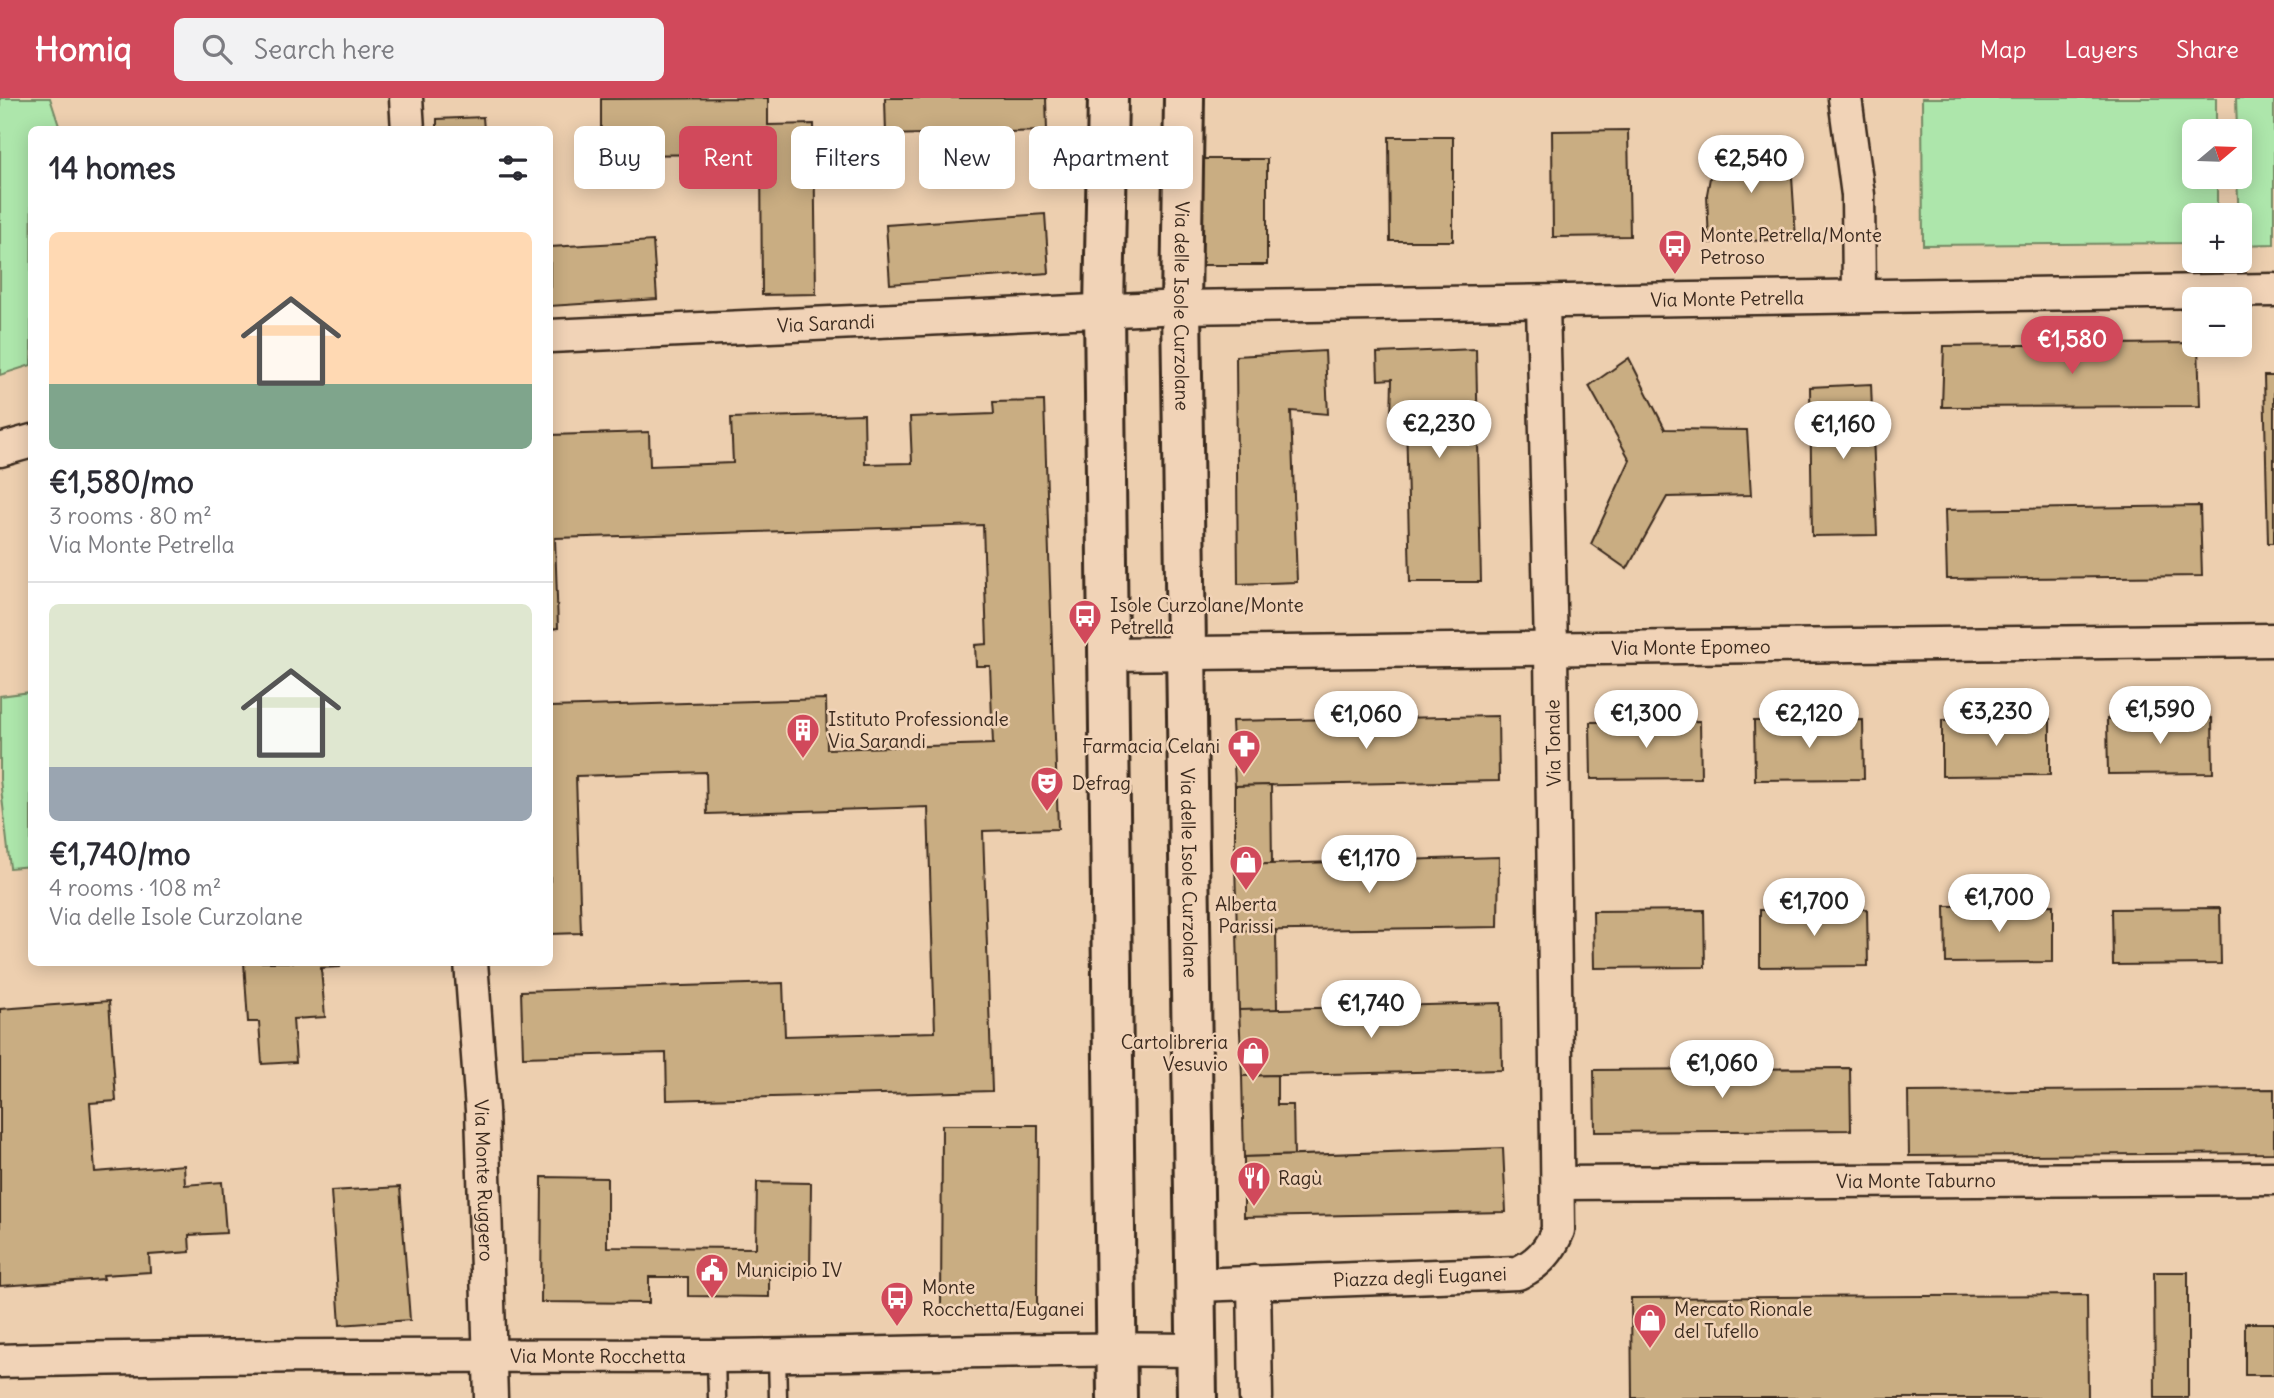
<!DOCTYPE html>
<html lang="en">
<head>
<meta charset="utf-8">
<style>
	:root { --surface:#fff; --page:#f2f2f3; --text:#2b2b33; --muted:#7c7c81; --line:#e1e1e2; --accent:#d1495b }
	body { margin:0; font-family:Delius,sans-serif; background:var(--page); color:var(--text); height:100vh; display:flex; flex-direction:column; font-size:26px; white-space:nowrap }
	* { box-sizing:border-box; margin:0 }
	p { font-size:23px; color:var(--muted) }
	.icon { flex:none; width:38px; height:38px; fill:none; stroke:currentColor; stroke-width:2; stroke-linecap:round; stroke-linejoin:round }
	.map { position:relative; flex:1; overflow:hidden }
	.side { position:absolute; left:28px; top:28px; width:525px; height:840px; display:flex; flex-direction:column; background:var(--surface); border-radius:10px; box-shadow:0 4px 18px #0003 }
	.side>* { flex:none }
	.top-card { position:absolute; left:574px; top:28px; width:665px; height:63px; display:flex; gap:14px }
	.needle { width:46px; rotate:71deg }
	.controls { position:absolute; left:2182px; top:21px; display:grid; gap:14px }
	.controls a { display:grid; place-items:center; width:70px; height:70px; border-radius:10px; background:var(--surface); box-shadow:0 4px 18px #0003; font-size:35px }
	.price { position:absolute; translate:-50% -60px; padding:0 16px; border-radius:24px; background:#fff; color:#222; font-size:23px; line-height:46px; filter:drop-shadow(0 2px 4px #0008) }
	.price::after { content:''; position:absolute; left:50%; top:42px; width:21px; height:16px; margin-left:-10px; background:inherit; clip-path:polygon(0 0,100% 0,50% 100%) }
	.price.active { background:var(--accent); color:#fff }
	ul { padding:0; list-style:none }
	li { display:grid; align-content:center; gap:14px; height:371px; padding:0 21px }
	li+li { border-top:2px solid var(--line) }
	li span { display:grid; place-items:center; height:217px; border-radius:10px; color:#555 }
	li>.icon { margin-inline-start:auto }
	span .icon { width:126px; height:126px; fill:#fffc; stroke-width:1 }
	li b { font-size:30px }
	h2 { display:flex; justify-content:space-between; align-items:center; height:84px; padding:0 21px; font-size:30px }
	.pill { padding:0 24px; border-radius:10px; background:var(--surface); box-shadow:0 4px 18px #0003; font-size:24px; line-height:63px }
	.pill.active { background:var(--accent); color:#fff }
	header { display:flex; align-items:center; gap:42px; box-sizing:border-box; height:98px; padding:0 35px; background:var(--accent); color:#fff }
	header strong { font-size:33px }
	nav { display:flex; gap:38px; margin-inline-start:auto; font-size:24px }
	.search { width:490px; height:63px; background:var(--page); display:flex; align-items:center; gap:18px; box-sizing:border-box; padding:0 24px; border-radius:10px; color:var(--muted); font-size:26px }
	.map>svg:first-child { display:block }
</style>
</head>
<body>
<header>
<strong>Homiq</strong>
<div class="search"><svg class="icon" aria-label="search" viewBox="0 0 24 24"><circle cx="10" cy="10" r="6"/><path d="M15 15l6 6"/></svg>Search here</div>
<nav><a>Map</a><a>Layers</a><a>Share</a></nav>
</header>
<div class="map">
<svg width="2274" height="1300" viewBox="0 0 2274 1300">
	<rect width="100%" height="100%" fill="#edcfaf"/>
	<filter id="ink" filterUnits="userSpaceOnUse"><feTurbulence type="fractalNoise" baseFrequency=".0143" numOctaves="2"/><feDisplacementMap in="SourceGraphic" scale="14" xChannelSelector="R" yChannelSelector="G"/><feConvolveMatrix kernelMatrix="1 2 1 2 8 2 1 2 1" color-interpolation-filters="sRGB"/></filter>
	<g filter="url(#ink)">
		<g fill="#ade6ab" stroke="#748864" stroke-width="2">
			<path d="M0,0H50L60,31L32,32L31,267L0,277Z"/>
			<path d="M1922,0H2216V33H2194V79H2217V117H2194V145L1923,147Z"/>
			<path d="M2236,0H2274V146L2240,147L2237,79H2240V33H2237Z"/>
			<path d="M31,594V768L10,770L0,681V598Z"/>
		</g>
		<g fill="#c9ad82" stroke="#3b2a1e" stroke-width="2">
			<path d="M768,0V27L814,26L816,196L762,197L761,56L601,57V1Z"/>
			<path d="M885,0H1046L1047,33L886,37Z"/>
			<path d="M483,19L484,32H437V21Z"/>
			<path d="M1628,32L1630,138L1553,139L1552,33Z"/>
			<path d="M1389,39H1453V143H1390Z"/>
			<path d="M1716,47L1790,48L1796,141L1709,145L1707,96Z"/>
			<rect x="1200" y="61" width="67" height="106"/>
			<path d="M1045,116L1049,175L890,186L886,127Z"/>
			<path d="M653,143L657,201L550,208V149Z"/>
			<path d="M2194,245V247H2198L2200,308L1942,309L1944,248Z"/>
			<path d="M1476,251L1481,484H1410L1406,321L1391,323L1392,281L1378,282L1377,255Z"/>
			<path d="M1325,253L1328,316L1291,313L1297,484L1238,486L1236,258Z"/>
			<path d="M1629,260L1665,331L1747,332L1751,397L1667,399L1627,471L1591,446L1630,362L1589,288Z"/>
			<path d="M2264,278H2274V445H2268Z"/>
			<path d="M1871,286L1877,437L1812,438L1810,289Z"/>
			<path d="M1044,303L1058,731L983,733L992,993L667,1002L666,955L523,959L521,893L783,885L785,938L935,934L928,709L707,716L706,674L576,678L581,835L550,836V609L826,601L827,651L993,646L990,568H976L975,547L987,546L983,427L555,440L558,530L550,531V337L649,334L650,368L733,365L731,320L864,316L865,366L912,365L910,319L994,316L993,304Z"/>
			<path d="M2200,408L2202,478L1947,481L1945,412Z"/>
			<path d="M1498,618L1499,683L1235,688L1232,623Z"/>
			<path d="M2212,620L2213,675L2108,676L2107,621Z"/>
			<path d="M2050,621V677L1942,678V622Z"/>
			<path d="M1863,622L1864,681L1755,682L1754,623Z"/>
			<path d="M1700,623L1701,680L1591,681L1590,624Z"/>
			<path d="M1271,687L1272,766L1235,767V688Z"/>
			<path d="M1499,759L1498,829L1237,833L1235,767Z"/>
			<path d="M2053,807V864L1946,865L1945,808Z"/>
			<path d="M2220,810L2221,866L2113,867L2112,811Z"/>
			<path d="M1867,811L1868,868L1760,869V812Z"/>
			<path d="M1704,812L1705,869L1594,870L1593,813Z"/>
			<path d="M1276,832L1277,912H1239L1237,833Z"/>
			<path d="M244,864H340V869L321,870L325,919L293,921L296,964L262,966L259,924H248Z"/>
			<path d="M109,903L116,1003L90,1005L95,1074L184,1067L185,1087L222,1084L226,1135L189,1137L190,1154L149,1157L150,1174L103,1177L104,1181L0,1188V911Z"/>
			<path d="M1501,905L1502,972L1242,978L1239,912Z"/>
			<path d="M1850,970L1851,1032L1595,1034L1594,972Z"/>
			<path d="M1277,977V1007H1293L1294,1058L1244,1059L1242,978Z"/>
			<path d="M2274,991V1055L1909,1058L1908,994Z"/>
			<path d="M942,1027H1038L1037,1211L941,1210Z"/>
			<path d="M1503,1050L1506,1114L1244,1119V1059Z"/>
			<path d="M542,1079L607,1080V1149L756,1150L757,1084L811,1085L810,1178L769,1177V1199L688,1198V1179H649V1205L541,1204Z"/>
			<path d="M400,1089L410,1222L340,1227L331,1093Z"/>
			<path d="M2154,1174H2188V1300H2155Z"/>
			<path d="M2087,1197L2088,1300H1632L1631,1200Z"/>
			<rect x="2245" y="1225" width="29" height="52"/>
		</g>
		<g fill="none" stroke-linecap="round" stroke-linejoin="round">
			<defs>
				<g id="lane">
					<path d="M777,1257L778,1300"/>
					<path d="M716,1258L717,1300"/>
				</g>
				<g id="street">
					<path d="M406,0L408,32"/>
					<path d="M1845,0L1858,97L1859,197"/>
					<path id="s1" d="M550,238L1181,209L2274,192"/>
					<path d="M0,352L32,343"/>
					<path id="s2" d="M1108,556L2274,542"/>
					<path id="s3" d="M471,864L482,1012L491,1300"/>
					<path id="s4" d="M1559,1085L2274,1080"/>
					<path d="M1254,1184L1256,1300"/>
					<path id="s5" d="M1196,1187L1518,1175C1538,1166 1550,1153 1558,1132L1551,552L1543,205"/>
					<path id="s6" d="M0,1263C238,1256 477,1258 716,1258C876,1257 1036,1249 1197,1252"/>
				</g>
				<g id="secondary">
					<path d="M1108,0L1104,212L1117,1300"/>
					<path id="s7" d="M1184,0L1181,209L1197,1300"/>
				</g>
			</defs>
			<use href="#lane" stroke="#3b2a1e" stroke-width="21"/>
			<use href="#street" stroke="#3b2a1e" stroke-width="37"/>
			<use href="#secondary" stroke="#3b2a1e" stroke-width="44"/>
			<use href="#lane" stroke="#f1d3b7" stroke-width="16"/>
			<use href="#street" stroke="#f1d3b7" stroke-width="32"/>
			<use href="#secondary" stroke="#f1d3b7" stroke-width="38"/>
		</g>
	</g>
	<defs>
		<symbol id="bus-pin" viewBox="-11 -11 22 30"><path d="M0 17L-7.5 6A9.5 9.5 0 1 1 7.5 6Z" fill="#d1495b" stroke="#f1d3b7"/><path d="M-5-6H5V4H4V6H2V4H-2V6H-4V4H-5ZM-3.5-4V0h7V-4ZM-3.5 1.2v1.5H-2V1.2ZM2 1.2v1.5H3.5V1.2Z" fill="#fff"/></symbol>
		<symbol id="building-pin" viewBox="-11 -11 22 30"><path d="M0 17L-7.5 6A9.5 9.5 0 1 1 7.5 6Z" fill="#d1495b" stroke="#f1d3b7"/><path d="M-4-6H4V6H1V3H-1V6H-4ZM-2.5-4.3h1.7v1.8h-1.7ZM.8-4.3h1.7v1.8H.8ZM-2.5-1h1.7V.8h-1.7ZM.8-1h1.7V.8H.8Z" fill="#fff"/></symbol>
		<symbol id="pharmacy-pin" viewBox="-11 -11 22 30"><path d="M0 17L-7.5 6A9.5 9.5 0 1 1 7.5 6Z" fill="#d1495b" stroke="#f1d3b7"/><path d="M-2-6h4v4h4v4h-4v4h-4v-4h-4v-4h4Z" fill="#fff"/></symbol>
		<symbol id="theatre-pin" viewBox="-11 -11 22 30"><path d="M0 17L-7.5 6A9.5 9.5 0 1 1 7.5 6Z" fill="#d1495b" stroke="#f1d3b7"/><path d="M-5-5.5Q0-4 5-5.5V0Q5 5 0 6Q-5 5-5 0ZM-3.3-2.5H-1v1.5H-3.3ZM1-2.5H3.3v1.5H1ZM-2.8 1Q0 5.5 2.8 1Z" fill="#fff"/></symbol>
		<symbol id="shop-pin" viewBox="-11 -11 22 30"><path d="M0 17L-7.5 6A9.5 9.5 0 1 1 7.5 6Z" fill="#d1495b" stroke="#f1d3b7"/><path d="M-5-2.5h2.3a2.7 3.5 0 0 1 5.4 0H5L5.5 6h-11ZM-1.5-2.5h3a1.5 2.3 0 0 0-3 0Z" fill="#fff"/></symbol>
		<symbol id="restaurant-pin" viewBox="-11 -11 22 30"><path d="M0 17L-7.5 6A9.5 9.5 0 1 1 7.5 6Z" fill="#d1495b" stroke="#f1d3b7"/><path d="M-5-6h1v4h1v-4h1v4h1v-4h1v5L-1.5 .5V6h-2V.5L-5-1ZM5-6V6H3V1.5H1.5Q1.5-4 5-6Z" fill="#fff"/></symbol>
		<symbol id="civic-pin" viewBox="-11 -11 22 30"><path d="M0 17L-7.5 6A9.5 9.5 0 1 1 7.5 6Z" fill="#d1495b" stroke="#f1d3b7"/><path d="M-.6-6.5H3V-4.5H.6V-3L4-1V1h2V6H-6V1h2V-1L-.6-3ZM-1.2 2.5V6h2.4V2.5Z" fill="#fff"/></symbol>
	</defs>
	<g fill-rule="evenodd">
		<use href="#bus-pin" x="1656" y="129" width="38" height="52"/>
		<use href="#bus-pin" x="1066" y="499" width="38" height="52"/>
		<use href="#building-pin" x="784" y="613" width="38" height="52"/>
		<use href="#pharmacy-pin" x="1225" y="629" width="38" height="52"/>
		<use href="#theatre-pin" x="1028" y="666" width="38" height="52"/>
		<use href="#shop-pin" x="1227" y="745" width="38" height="52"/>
		<use href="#shop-pin" x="1234" y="936" width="38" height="52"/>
		<use href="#restaurant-pin" x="1235" y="1061" width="38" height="52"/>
		<use href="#civic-pin" x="693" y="1153" width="38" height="52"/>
		<use href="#bus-pin" x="878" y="1181" width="38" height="52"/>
		<use href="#shop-pin" x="1631" y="1203" width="38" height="52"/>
	</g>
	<g text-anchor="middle" stroke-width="5" stroke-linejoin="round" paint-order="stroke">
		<g font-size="19" fill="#3b2a1e" stroke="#f1d3b7" text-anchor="start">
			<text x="1700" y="144">Monte Petrella/Monte<tspan x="1700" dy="22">Petroso</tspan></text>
			<text x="1110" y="514">Isole Curzolane/Monte<tspan x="1110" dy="22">Petrella</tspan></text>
			<text x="828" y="628">Istituto Professionale<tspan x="828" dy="22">Via Sarandi</tspan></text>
			<text x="1220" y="655" text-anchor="end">Farmacia Celani</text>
			<text x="1072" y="692">Defrag</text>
			<text x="1246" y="813" text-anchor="middle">Alberta<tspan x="1246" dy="22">Parissi</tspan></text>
			<text x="1228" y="951" text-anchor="end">Cartolibreria<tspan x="1228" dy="22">Vesuvio</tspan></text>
			<text x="1278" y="1087">Ragù</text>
			<text x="736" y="1179">Municipio IV</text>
			<text x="922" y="1196">Monte<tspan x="922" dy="22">Rocchetta/Euganei</tspan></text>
			<text x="1674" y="1218">Mercato Rionale<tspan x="1674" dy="22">del Tufello</tspan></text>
		</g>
		<g font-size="19" fill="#3b2a1e" stroke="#f1d3b7">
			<text dy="7" stroke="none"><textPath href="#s1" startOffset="1178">Via Monte Petrella</textPath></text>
			<text dy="7" stroke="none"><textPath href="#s7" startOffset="208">Via delle Isole Curzolane</textPath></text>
			<text dy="7" stroke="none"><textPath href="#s1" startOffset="276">Via Sarandi</textPath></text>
			<text dy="7" stroke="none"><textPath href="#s2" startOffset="583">Via Monte Epomeo</textPath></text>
			<text transform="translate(1553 645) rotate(-91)" y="7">Via Tonale</text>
			<text dy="7" stroke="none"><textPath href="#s7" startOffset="775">Via delle Isole Curzolane</textPath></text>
			<text dy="7" stroke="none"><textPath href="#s3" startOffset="219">Via Monte Ruggero</textPath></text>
			<text dy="7" stroke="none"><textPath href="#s4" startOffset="357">Via Monte Taburno</textPath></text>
			<text dy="7" stroke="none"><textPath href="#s5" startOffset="224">Piazza degli Euganei</textPath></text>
			<text dy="7" stroke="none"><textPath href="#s6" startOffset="598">Via Monte Rocchetta</textPath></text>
		</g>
	</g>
</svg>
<div class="controls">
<a><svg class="needle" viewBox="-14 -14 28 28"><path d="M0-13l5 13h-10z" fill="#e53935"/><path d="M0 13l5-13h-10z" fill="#7c7c81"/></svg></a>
<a>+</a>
<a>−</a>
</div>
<b class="price" style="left:1751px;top:97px">€2,540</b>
<b class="price active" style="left:2072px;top:278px">€1,580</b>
<b class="price" style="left:1439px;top:362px">€2,230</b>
<b class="price" style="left:1843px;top:363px">€1,160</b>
<b class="price" style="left:2160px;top:648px">€1,590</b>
<b class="price" style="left:1996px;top:650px">€3,230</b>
<b class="price" style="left:1646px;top:652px">€1,300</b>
<b class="price" style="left:1809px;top:652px">€2,120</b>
<b class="price" style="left:1366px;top:653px">€1,060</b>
<b class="price" style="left:1369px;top:797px">€1,170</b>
<b class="price" style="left:1999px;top:836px">€1,700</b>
<b class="price" style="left:1814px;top:840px">€1,700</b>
<b class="price" style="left:1371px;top:942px">€1,740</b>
<b class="price" style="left:1722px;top:1002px">€1,060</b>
<div class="top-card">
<a class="pill">Buy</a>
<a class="pill active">Rent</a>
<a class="pill">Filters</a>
<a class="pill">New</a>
<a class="pill">Apartment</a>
</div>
<section class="side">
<h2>14 homes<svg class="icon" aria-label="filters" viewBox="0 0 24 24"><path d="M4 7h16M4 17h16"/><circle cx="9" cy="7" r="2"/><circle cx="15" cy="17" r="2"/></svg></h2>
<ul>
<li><span style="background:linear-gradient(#ffd9b3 70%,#7fa58c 0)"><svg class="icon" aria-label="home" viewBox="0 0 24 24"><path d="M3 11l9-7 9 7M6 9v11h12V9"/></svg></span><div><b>€1,580/mo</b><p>3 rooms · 80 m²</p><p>Via Monte Petrella</p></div></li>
<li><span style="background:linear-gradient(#dfe7d0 75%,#9aa5b1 0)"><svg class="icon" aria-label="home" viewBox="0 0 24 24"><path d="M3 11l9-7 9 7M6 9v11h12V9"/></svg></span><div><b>€1,740/mo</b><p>4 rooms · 108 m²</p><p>Via delle Isole Curzolane</p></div></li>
</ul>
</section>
</div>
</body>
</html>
